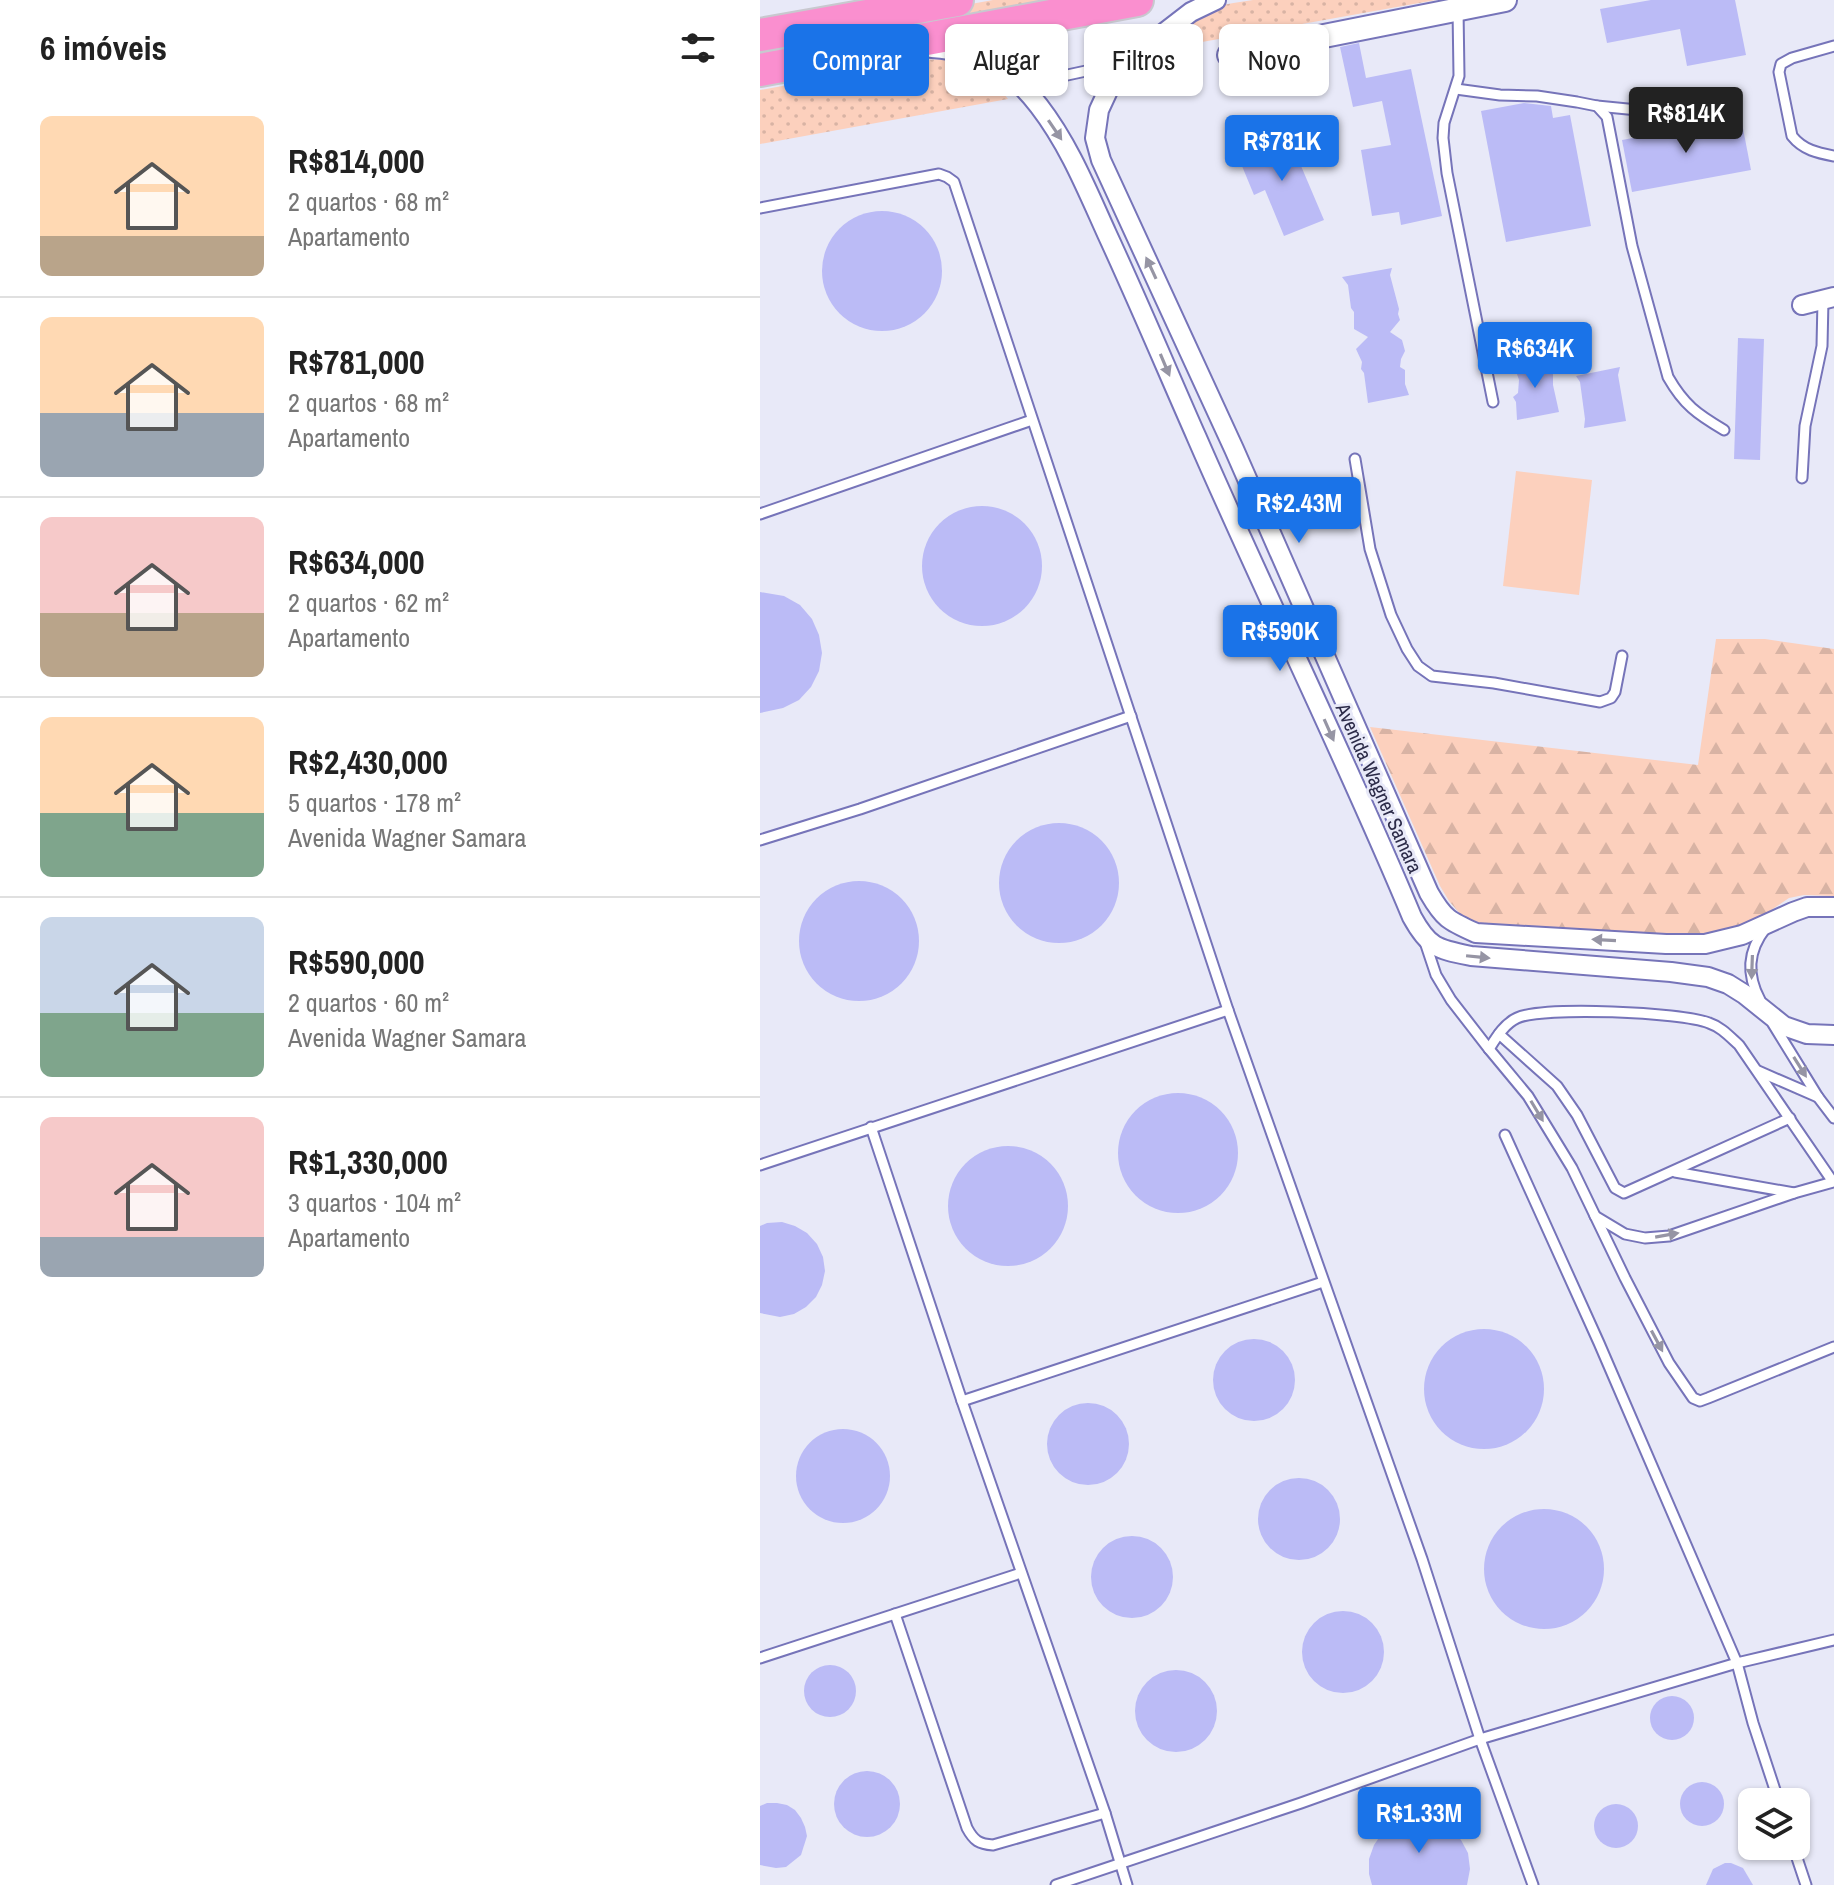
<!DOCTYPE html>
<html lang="pt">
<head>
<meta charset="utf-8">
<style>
	:root { --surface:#fff; --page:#f6f6f6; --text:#222; --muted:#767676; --line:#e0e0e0; --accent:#1a73e8 }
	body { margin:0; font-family:"Archivo Narrow",sans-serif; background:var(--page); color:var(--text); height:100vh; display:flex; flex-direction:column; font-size:30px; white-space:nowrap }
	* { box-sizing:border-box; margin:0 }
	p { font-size:26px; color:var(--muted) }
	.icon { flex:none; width:44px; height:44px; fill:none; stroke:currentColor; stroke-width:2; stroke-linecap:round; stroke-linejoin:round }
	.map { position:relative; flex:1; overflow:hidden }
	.drawer { display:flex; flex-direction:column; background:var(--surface); width:760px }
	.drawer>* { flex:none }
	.top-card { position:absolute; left:24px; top:24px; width:760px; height:72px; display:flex; gap:16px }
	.fabs { position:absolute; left:978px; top:1788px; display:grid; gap:16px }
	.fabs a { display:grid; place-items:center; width:72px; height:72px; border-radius:12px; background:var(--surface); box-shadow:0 2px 6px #0004; font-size:40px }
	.price { position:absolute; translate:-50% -68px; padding:0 18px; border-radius:8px; background:var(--accent); color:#fff; font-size:26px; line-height:52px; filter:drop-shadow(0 2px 4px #0008) }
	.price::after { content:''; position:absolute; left:50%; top:48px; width:24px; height:18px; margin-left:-12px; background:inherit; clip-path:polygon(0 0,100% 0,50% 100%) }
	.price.on { background:#222; color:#fff }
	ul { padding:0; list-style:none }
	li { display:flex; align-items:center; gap:24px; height:200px; padding:0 40px }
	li+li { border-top:2px solid var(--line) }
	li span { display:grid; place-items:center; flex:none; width:224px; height:160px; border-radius:12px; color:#555 }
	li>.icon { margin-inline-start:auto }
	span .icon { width:96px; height:96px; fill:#fffc; stroke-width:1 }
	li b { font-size:34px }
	h2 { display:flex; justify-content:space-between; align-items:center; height:96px; padding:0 40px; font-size:34px }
	.tag { padding:0 28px; border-radius:12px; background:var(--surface); box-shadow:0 2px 6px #0004; font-size:28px; line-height:72px }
	.tag.on { background:var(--accent); color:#fff }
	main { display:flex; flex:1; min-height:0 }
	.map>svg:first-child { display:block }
</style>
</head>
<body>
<main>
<section class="drawer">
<h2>6 imóveis<svg class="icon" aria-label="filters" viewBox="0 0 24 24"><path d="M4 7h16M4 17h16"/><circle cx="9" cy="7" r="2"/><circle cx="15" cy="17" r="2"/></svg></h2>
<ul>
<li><span style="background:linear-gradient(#ffd9b3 75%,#b9a48a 0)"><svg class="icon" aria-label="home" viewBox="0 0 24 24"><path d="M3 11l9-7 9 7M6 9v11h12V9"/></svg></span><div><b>R$814,000</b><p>2 quartos · 68 m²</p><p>Apartamento</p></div></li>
<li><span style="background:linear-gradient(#ffd9b3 60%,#9aa5b1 0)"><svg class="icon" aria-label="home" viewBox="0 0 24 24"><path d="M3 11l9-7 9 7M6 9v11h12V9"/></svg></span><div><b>R$781,000</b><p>2 quartos · 68 m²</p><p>Apartamento</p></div></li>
<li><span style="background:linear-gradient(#f6c9c9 60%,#b9a48a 0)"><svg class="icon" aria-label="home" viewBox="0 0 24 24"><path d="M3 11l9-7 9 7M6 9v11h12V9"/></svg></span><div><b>R$634,000</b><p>2 quartos · 62 m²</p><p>Apartamento</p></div></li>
<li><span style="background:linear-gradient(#ffd9b3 60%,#7fa58c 0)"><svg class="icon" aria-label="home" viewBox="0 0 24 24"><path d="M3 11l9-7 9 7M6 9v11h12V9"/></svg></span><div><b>R$2,430,000</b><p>5 quartos · 178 m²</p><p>Avenida Wagner Samara</p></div></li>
<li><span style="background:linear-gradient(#c9d6e8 60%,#7fa58c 0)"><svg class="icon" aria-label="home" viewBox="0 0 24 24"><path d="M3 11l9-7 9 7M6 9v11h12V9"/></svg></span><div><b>R$590,000</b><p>2 quartos · 60 m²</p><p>Avenida Wagner Samara</p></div></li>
<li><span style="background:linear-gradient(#f6c9c9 75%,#9aa5b1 0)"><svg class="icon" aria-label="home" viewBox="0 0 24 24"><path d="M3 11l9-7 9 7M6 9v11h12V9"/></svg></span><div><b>R$1,330,000</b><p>3 quartos · 104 m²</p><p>Apartamento</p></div></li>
</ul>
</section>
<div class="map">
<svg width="1074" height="1885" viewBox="0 0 1074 1885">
	<defs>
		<pattern id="grass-dots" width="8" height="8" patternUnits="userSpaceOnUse" patternTransform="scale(2)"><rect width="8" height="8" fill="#fcd0bd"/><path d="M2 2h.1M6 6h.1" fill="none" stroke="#d8b3a4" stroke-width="1.8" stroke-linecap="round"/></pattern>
		<pattern id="forest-firs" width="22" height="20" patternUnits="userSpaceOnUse" patternTransform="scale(2)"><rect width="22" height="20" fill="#fcd0bd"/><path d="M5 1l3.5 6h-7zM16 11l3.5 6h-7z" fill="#d8b3a4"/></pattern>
	</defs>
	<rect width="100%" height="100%" fill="#e8e9f8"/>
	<g fill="url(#grass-dots)">
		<path d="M233,0H326L0,60V42Z"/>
		<path d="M493,0H676L442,42L404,72C414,52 424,27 443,13C457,4 476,3 493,0Z"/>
		<path d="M185,59C216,64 230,75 248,99L0,144V90L163,60Z"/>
	</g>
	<path fill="url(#forest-firs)" d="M956,639H1005L1074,649V896L1044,895L1029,898L989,925L973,933L921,938L723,924L702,916L689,901L680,886L610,727L938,765Z"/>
	<path fill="#fcd0bd" d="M756,471L832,480L819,595L743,586Z"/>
	<g fill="#bbbbf6">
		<path d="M891,0H975L986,55L927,66L920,29L847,43L840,9Z"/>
		<path d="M599,43L606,78L651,69L682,216L641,225L639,212L612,216L601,150L631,145L622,101L593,107L580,47Z"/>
		<path d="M764,103L791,106L793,118L810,115L831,226L746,242L721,111Z"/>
		<path d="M981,118L991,170L872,192L862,140Z"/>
		<path d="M527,133L564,220L524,236L505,190L494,195L477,154Z"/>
		<circle cx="122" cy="271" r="60"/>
		<path d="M632,268L630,275L639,309L638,314L640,320L630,332L642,340L645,351L641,359L640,367L645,370V384L649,395L608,403L604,373L601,369L602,362L596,349L608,337L594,329V312L591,308L588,285L582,277Z"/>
		<path d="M978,338L1004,339L1000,460L974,459Z"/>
		<path d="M789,358L793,371V385L799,412L757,420L756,402L753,397L758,393L759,380L754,365Z"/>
		<path d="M860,367L858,375L866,421L824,428L825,419L820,382L816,376Z"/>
		<circle cx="222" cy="566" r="60"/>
		<path d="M0,592L24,596L40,605L52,619L59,635L62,653L59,671L51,687L39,700L23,708L0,713Z"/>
		<circle cx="299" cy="883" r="60"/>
		<circle cx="99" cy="941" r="60"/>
		<circle cx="418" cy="1153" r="60"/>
		<circle cx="248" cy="1206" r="60"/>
		<path d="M22,1222L35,1226L47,1233L57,1244L63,1257L65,1271L62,1285L56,1297L46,1307L34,1314L20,1317L0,1313V1226L7,1223Z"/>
		<circle cx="724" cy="1389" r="60"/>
		<circle cx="494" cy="1380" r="41"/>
		<circle cx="328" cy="1444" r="41"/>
		<circle cx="83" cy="1476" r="47"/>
		<circle cx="539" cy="1519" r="41"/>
		<circle cx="784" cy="1569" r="60"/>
		<circle cx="372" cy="1577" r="41"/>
		<circle cx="583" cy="1652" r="41"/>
		<circle cx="70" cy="1691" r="26"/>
		<circle cx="416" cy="1711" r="41"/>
		<circle cx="912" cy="1718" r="22"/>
		<circle cx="107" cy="1804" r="33"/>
		<circle cx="942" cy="1804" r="22"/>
		<path d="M7,1803H17L27,1805L35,1810L41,1818L45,1827L47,1836L41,1855L26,1867L16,1868L0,1865V1806Z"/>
		<circle cx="856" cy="1826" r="22"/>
		<path d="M664,1817L678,1821L691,1829L701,1840L708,1853L710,1869L707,1885H612L609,1874V1859L614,1845L623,1832L634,1823L649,1818Z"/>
		<path d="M965,1863H971L983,1868L993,1885H946L953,1869Z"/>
	</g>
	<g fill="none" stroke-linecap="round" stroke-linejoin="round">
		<defs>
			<g id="service">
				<path d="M698,9L699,76L684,123L683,138L687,173L733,402"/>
				<path d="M1074,46L1032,58L1021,64L1019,72L1032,136C1043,150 1058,153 1074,156"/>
				<path d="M261,85L363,63"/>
				<path d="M696,89L740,95L777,96L817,102L837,106L847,117L872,246L908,377C924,405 937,414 964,430"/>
				<path d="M837,106L898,112L975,111"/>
				<path d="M0,208L179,174L187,177L194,182L468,1010L662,1559L720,1739L773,1885"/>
				<path d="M595,459L610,549L631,615L647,649L658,666L672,676L734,683L840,702L851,698L855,692L862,656"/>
				<path d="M1042,478L1045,426L1062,346L1063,300"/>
				<path d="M0,514L272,420"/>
				<path d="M0,840L100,809L371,716"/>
				<path d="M665,942L676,975L691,1000L729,1049L768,1096L812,1168L865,1278L909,1363L933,1398L940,1401L948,1398L1074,1347"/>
				<path d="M1000,1000C987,976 987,952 1005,929"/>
				<path d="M1013,1024L1058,1097L1074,1118"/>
				<path d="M739,1034L797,1086L817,1115L855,1188L864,1193L1030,1118"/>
				<path d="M729,1049C736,1038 744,1024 757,1018C783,1006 921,1012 949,1023C961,1027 969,1036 979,1045L1073,1182L1034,1193L909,1236L885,1238L865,1234L835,1216"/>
				<path d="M998,1071L1058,1097"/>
				<path d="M111,1127L202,1401L345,1813L367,1885"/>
				<path d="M745,1135L839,1343L977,1663L993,1723L1019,1802"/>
				<path d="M0,1165L468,1010"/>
				<path d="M915,1172L1034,1193"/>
				<path d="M202,1401L563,1282"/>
				<path d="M135,1614L207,1828C214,1841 219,1844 233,1845L345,1813"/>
				<path d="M0,1658L261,1573"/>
				<path d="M1033,1846L1046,1885"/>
				<path d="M296,1885L541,1803L720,1739L977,1663L1074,1640"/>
			</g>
			<g id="minor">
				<path d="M456,0L431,12L374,56L366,62L352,82L339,110L335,138L341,160L474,449L669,893C684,919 689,921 716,933L906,944H945L982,935L1033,912L1047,907H1074"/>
				<path d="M172,48C223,52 248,66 279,106C309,145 327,190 347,234C378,301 407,370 437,438C507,599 585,756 652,917C669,948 677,949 711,956L911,972L948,977L968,984L984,994L1024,1026L1047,1034L1074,1035"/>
				<path d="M1042,305L1074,297"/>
			</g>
			<path id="tertiary" d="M469,55L745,0"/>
			<g id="motorway">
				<path d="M0,35L197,0"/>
				<path d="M0,70L377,0"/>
			</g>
		</defs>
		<use href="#service" stroke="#7674b9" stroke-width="13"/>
		<use href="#minor" stroke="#7674b9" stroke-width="22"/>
		<use href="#tertiary" stroke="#7674b9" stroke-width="26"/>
		<use href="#motorway" stroke="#c8c8cf" stroke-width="36"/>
		<use href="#service" stroke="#fff" stroke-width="9"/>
		<use href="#minor" stroke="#fff" stroke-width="18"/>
		<use href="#tertiary" stroke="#fff" stroke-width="22"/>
		<use href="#motorway" stroke="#fa8fcf" stroke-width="32"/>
	</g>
	<defs><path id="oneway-solid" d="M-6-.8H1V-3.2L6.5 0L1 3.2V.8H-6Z" transform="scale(2)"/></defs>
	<g fill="#9695a4">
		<use href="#oneway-solid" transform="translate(295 130) rotate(56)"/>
		<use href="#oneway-solid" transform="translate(391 268) rotate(-115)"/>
		<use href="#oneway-solid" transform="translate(405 365) rotate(67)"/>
		<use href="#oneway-solid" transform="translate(569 730) rotate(66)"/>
		<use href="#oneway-solid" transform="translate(844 940) rotate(-177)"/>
		<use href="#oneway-solid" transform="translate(718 957) rotate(6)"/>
		<use href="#oneway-solid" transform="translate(992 967) rotate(92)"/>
		<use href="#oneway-solid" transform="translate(1040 1067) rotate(58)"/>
		<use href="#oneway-solid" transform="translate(777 1111) rotate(59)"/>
		<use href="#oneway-solid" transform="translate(907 1235) rotate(-10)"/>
		<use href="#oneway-solid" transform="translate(897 1341) rotate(62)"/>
	</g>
	<g text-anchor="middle" stroke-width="6" stroke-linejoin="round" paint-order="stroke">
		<g font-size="20" fill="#2c2b48" stroke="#e8e9f8">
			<text transform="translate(619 788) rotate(66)" y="7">Avenida Wagner Samara</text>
		</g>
	</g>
</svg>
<div class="fabs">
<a><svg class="icon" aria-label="layers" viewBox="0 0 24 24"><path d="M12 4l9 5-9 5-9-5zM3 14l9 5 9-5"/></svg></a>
</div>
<b class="price on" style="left:926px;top:155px">R$814K</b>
<b class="price" style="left:522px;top:183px">R$781K</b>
<b class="price" style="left:775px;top:390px">R$634K</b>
<b class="price" style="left:539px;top:545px">R$2.43M</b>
<b class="price" style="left:520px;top:673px">R$590K</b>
<b class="price" style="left:659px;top:1855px">R$1.33M</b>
<div class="top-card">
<a class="tag on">Comprar</a>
<a class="tag">Alugar</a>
<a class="tag">Filtros</a>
<a class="tag">Novo</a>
</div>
</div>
</main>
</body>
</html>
